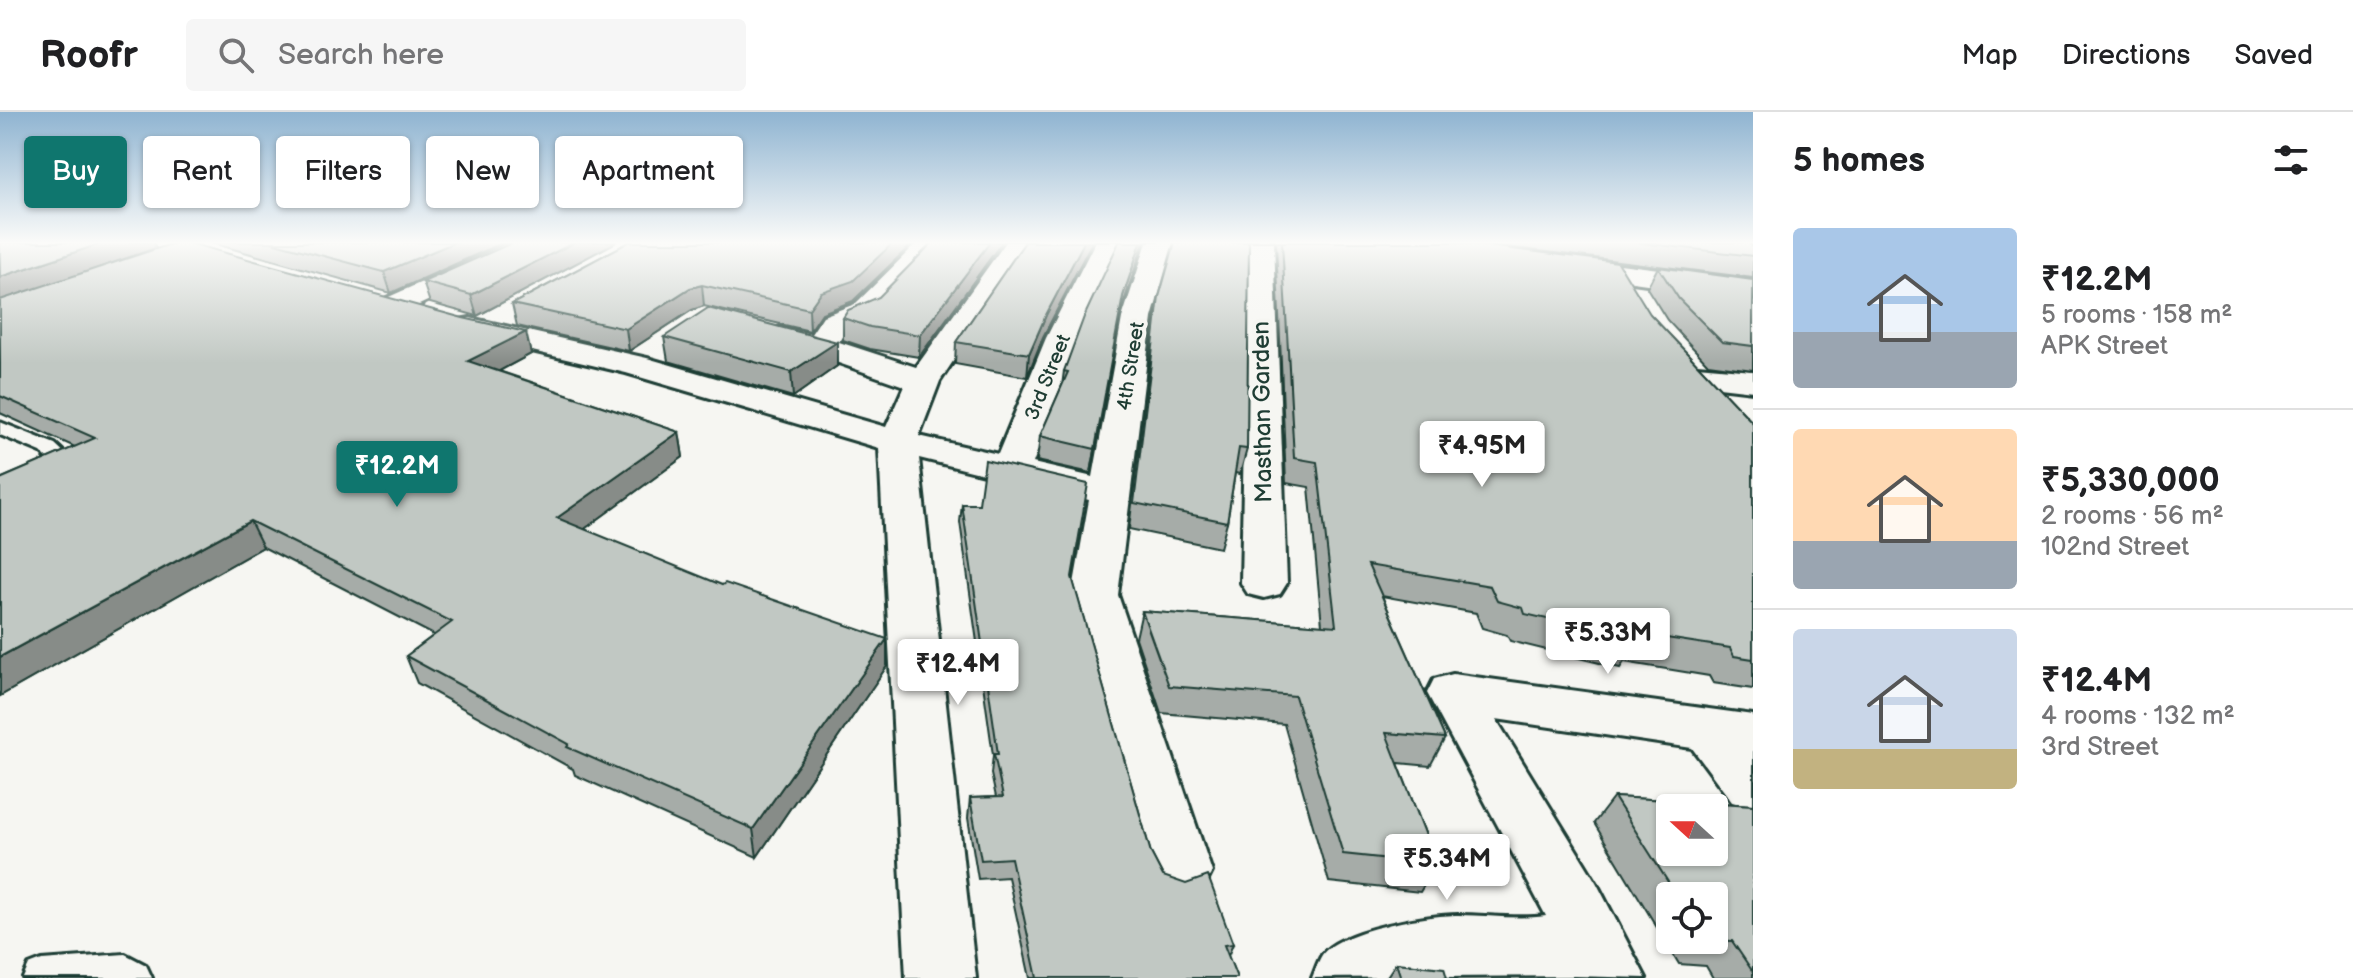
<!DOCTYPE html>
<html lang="en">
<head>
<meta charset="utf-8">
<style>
	:root { --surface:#fff; --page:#f6f6f6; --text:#202124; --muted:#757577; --line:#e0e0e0; --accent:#0f766e }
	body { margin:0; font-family:"Balsamiq Sans",sans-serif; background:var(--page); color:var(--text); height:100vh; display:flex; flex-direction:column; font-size:30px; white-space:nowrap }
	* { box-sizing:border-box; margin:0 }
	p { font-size:26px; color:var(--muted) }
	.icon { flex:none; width:44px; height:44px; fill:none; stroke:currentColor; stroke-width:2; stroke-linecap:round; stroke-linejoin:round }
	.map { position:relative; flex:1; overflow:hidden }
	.sheet { display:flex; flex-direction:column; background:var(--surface); width:600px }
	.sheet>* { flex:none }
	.banner { position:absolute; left:24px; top:24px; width:760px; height:72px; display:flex; gap:16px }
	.needle { width:52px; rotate:291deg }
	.controls { position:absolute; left:1656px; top:682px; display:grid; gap:16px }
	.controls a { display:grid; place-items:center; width:72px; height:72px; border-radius:8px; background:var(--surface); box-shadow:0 2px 6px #0004; font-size:40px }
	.price { position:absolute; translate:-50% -68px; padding:0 18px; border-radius:8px; background:#fff; color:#222; font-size:26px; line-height:52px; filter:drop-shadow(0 2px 4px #0008) }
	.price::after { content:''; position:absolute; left:50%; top:48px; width:24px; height:18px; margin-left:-12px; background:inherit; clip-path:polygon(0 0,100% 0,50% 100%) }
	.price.active { background:var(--accent); color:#fff }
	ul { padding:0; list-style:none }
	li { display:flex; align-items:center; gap:24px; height:200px; padding:0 40px }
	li+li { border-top:2px solid var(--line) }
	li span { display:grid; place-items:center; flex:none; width:224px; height:160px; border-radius:8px; color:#555 }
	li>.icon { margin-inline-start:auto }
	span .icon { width:96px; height:96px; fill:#fffc; stroke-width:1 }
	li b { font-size:34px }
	h2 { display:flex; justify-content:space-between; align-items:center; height:96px; padding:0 40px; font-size:34px }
	.chip { padding:0 28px; border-radius:8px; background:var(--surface); box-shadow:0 2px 6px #0004; font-size:28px; line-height:72px }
	.chip.active { background:var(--accent); color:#fff }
	header { display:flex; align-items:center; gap:48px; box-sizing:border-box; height:112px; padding:0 40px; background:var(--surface); border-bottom:2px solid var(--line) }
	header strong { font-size:38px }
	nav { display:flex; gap:44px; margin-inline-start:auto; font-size:28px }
	.search { width:560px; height:72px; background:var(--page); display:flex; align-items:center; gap:20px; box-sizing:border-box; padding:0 28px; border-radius:8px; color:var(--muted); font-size:30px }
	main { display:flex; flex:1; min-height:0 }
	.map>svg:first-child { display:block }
</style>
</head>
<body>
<header>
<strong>Roofr</strong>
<div class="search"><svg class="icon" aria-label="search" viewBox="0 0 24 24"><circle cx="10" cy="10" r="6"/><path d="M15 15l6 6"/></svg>Search here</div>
<nav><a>Map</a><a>Directions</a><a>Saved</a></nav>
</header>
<main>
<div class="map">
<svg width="1753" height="866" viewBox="0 0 1753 866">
	<rect width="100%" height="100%" fill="#f6f6f2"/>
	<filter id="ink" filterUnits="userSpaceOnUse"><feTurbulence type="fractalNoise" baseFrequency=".0125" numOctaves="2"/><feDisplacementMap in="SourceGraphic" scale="16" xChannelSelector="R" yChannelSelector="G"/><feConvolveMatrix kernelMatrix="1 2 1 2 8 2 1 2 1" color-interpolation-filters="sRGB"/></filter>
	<g filter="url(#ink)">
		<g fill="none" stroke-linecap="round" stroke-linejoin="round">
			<defs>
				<g id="service">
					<path d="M0,310L55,332L72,348L57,366L0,390V375L41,356L49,348L41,340L0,323Z"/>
					<path d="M125,842L146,853L152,866H23L29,853L42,848Z"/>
				</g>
				<g id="minor">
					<path d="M511,130H545L541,136L404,200L393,203L382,200L378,194L382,188Z"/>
					<path d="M918,130H946L877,204L846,217L839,230L916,255L1006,130H1032L940,269L919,324L998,342L1046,226L1095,130H1121L1078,226L1033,351L1093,365L1122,206L1147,130H1173L1152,206L1118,483L1212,760L1202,780L1180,788L1158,780L1148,760L1072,483L1089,388L919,346L976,866H906L879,336L626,261L459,222L454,215L459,208L470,206L647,246L886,315L904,274L810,241L770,232L765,225L770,218L781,215L811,222L823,204L855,192Z"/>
					<path d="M1248,130H1274L1287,471L1280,482L1264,486L1248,482L1241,471Z"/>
					<path d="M1565,145L1753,169V187L1555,159L1551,153L1555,147Z"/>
					<path d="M1697,254L1753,259V279L1685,271L1680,264L1685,257Z"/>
					<path d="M1453,562L1753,603V697L1732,690L1692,636L1496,607L1596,770L1646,866L1574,864L1312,866C1315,859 1318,849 1322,843C1339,818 1428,803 1458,803C1488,803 1516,808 1546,804L1427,581L1434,567Z"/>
				</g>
			</defs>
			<use href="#service" stroke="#1f3d34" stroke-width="6"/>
			<use href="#minor" stroke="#1f3d34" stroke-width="6"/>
			<use href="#service" fill="#f6f6f2" fill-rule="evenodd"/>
			<use href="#minor" fill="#f6f6f2" fill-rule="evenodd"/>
		</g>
		<g fill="#a6aca8" stroke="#1f3d34" stroke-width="2" fill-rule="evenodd">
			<path d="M0,130H153L156,136L106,153L531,242L499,259L679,320L683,345L584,417L887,554L757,745L575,663L573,657L417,571L406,544L434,523L263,435L0,584V367L75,335L0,301Z"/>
			<path d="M208,130H504L391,181Z"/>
			<path d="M514,130H616L477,204L430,191L423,170Z"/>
			<path d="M629,130L853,189L822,201L810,219L704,194L692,198L629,239L517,214L512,192Z"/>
			<path d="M933,130L919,245L870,237L843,228V206L879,185Z"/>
			<path d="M1025,130H1092L1043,225L1027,265L955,252L956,230Z"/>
			<path d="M1276,130H1455L1650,202L1753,311V577L1713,571L1709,564L1624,550L1620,556L1510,529L1507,523L1482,516L1476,501L1382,484L1445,626L1430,654L1398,651L1437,752L1420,780L1329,770L1284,612L1161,601L1136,526L1142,499L1322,513L1309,375L1286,371Z"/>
			<path d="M1467,130H1748L1753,144V166Z"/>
			<path d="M1658,155L1753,168V258L1708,252L1667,208L1647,176Z"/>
			<path d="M1159,185L1247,337L1240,362L1235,361L1227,410L1220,436L1129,417L1155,207Z"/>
			<path d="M1119,205L1091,361L1037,349L1040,324L1062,274L1064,259Z"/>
			<path d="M664,225L837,254L793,285L668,249Z"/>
			<path d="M962,392L1072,466L1151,741L1163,764L1233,832L1228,844L1237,866H1030L1008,765L978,767L968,706L970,686L996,685L991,662L993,643L960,410Z"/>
			<path d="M1614,685L1753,693V866H1713L1706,854L1679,852L1594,711ZM1670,784H1714V828H1670Z"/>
			<path d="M1396,851L1447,866H1386Z"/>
		</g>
		<g fill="#878c88" stroke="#1f3d34" stroke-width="2">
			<path d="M106,130H153L156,136L0,190V165Z"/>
			<path d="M455,130H504L391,181L384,160Z"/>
			<path d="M575,130H616L477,204L471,183Z"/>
			<path d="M894,130H914L853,189L822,201L810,219L809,197L821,180Z"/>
			<path d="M990,130H1002L919,245L920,223Z"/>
			<path d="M1084,130H1092L1043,225L1027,265L1029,242L1046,203Z"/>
			<path d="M1141,130H1144L1119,205L1091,361L1123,184Z"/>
			<path d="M702,173L704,194L692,198L629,239L626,217L690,176Z"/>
			<path d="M526,220L531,242L475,272L468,249Z"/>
			<path d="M837,230V254L793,285L791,260Z"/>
			<path d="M679,320L683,345L564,432L557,406Z"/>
			<path d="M250,409L263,435L0,584V545Z"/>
			<path d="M887,527V554L757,745L753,717Z"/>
		</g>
		<g fill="#c1c8c3" stroke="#1f3d34" stroke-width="2" fill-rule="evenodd">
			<path d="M0,130H106L0,165Z"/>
			<path d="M177,130H186L463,206L526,220L468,249L679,320L557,406L722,473L725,471L887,527L753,717L567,635L569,632L406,544L452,510L250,409L0,545V367L95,326L0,284V188Z"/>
			<path d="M271,130H455L384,160Z"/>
			<path d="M514,130H575L471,183L423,170Z"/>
			<path d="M629,130H894L853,169L821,180L809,197L702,173L690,176L626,217L512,192Z"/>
			<path d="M933,130H990L920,223L870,215L843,206L848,198L879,185Z"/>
			<path d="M1025,130H1084L1046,203L1029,242L956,230Z"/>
			<path d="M1119,130H1141L1123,184L1095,337L1040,324L1068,260L1064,259L1084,205Z"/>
			<path d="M1175,130H1249L1247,337L1239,336L1227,410L1134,391L1159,185Z"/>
			<path d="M1282,130H1455L1618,150L1650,202L1753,311V547L1734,544L1730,536L1635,521L1639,528L1525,502L1523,496L1497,489L1490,474L1368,453L1445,626L1386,621L1437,752L1343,742L1295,584L1169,574L1142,499L1336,514L1317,350L1294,346Z"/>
			<path d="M1633,130H1748L1753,135V144Z"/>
			<path d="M1658,155L1753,168V234L1722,230L1679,187Z"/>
			<path d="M708,196L837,230L791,260L664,225Z"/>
			<path d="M985,348L1088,372L1072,465L1151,741L1163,764L1186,772L1208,764L1233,832L1224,833L1237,866H1037L1011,746L981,748L970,686L1003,685L994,642H998L962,392H979Z"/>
			<path d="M1614,685L1753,693V860L1732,829L1714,828V784H1677ZM1670,696H1714V740H1670Z"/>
			<path d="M1396,851L1444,856L1447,866H1401Z"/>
		</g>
	</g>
	<linearGradient id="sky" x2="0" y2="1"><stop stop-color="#8fb4d1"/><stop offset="0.52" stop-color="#fbfbf9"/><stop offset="1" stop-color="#fbfbf9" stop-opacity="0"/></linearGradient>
	<rect width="1753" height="251" fill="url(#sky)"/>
	<g text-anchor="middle" stroke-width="8" stroke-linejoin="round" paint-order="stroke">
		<g font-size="20" fill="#1f3d34" stroke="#f6f6f2">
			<text transform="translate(1130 254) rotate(-81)" y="7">4th Street</text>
			<text transform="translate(1047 265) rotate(-68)" y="7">3rd Street</text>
		</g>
		<g font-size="24" fill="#1f3d34" stroke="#f6f6f2">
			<text transform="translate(1262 300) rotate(-91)" y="8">Masthan Garden</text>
		</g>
	</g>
</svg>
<div class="controls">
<a><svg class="needle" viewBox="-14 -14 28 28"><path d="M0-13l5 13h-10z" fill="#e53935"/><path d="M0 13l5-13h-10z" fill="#757577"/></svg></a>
<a><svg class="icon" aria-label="locate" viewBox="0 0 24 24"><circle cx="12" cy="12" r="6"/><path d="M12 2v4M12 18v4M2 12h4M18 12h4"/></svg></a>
</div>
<b class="price" style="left:1482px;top:377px">₹4.95M</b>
<b class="price active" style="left:397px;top:397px">₹12.2M</b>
<b class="price" style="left:1608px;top:564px">₹5.33M</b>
<b class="price" style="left:958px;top:595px">₹12.4M</b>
<b class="price" style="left:1447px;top:790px">₹5.34M</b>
<div class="banner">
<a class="chip active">Buy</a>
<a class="chip">Rent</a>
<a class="chip">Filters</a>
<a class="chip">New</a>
<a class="chip">Apartment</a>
</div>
</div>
<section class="sheet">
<h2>5 homes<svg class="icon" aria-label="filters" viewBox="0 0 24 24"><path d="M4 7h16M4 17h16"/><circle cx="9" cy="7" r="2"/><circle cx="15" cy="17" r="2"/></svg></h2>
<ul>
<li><span style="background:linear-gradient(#a9c7e8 65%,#9aa5b1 0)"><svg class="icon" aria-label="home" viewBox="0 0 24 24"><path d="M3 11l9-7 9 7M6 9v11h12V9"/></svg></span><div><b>₹12.2M</b><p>5 rooms · 158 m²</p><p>APK Street</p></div></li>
<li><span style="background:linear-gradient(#ffd9b3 70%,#9aa5b1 0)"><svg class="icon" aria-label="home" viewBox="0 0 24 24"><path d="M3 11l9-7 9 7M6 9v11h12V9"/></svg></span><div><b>₹5,330,000</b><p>2 rooms · 56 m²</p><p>102nd Street</p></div></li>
<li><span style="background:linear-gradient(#c9d6e8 75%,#c2b280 0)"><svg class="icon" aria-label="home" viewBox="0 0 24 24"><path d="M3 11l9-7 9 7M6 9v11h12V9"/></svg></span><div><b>₹12.4M</b><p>4 rooms · 132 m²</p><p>3rd Street</p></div></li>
</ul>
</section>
</main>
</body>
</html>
